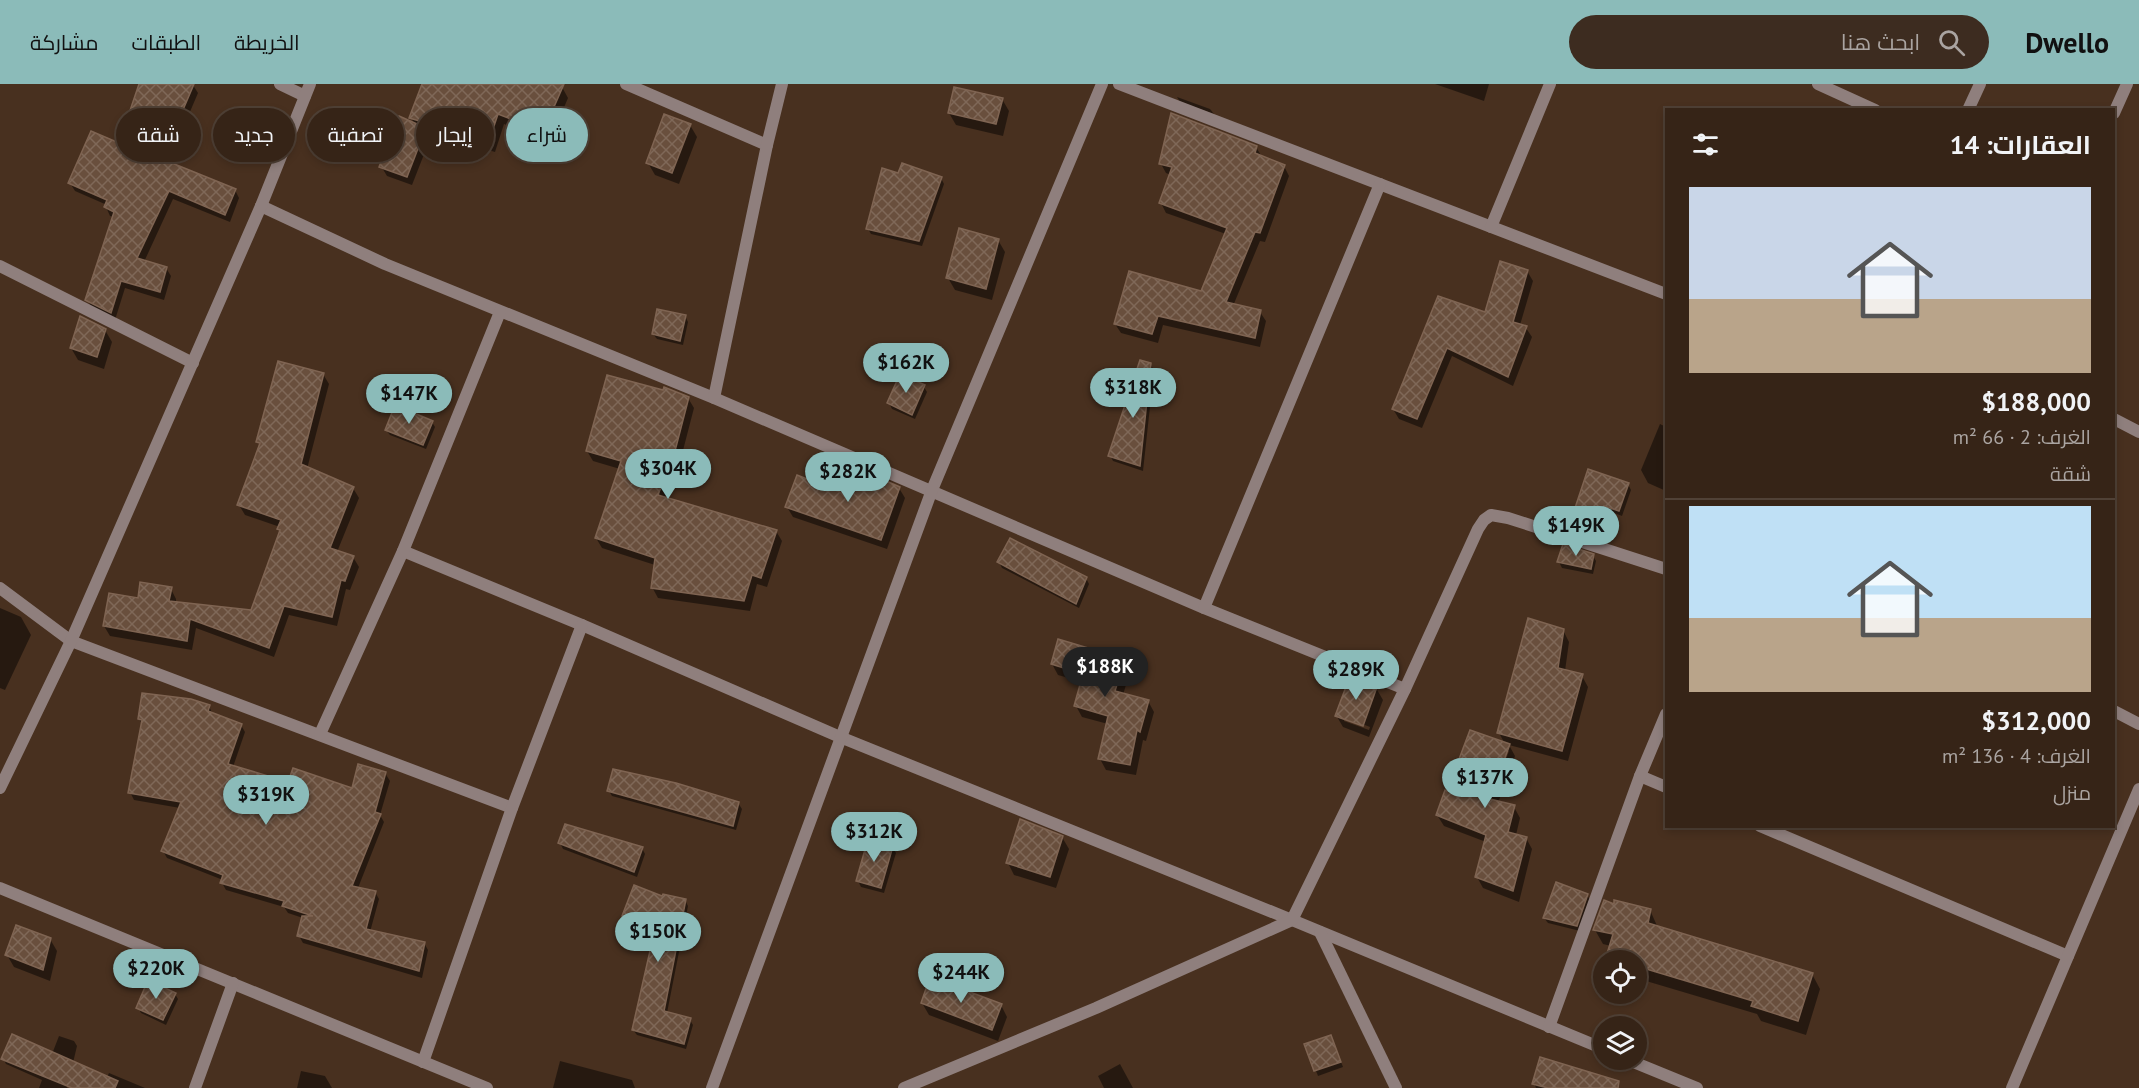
<!DOCTYPE html>
<html lang="ar">
<head>
<meta charset="utf-8">
<style>
	:root { --surface:#362417; --page:#3d2c20; --text:#f1f3f6; --muted:#aaa4a1; --line:#504136; --accent:#8bbbb9 }
	body { margin:0; font-family:"PT Sans",Cairo,sans-serif; background:var(--page); color:var(--text); direction:rtl; height:100vh; display:flex; flex-direction:column; font-size:22px; white-space:nowrap }
	* { box-sizing:border-box; margin:0 }
	p { font-size:20px; color:var(--muted) }
	.icon { flex:none; width:33px; height:33px; fill:none; stroke:currentColor; stroke-width:2; stroke-linecap:round; stroke-linejoin:round }
	.map { position:relative; flex:1; overflow:hidden; direction:ltr }
	.sheet { position:absolute; left:1665px; top:24px; width:450px; height:720px; display:flex; flex-direction:column; background:var(--surface); border-radius:0px; box-shadow:0 3px 9px #0003,0 0 0 2px var(--line); direction:rtl }
	.sheet>* { flex:none }
	.top-card { position:absolute; left:18px; top:24px; width:570px; height:54px; direction:rtl; display:flex; gap:12px }
	.controls { position:absolute; left:1593px; top:866px; display:grid; gap:12px }
	.controls a { display:grid; place-items:center; width:54px; height:54px; border-radius:50%; background:var(--surface); box-shadow:0 3px 9px #0003,0 0 0 2px var(--line); font-size:30px }
	.price { position:absolute; translate:-50% -51px; padding:0 14px; border-radius:21px; background:var(--accent); color:#111; font-size:20px; line-height:39px; filter:drop-shadow(0 2px 3px #0008) }
	.price::after { content:''; position:absolute; left:50%; top:36px; width:18px; height:14px; margin-left:-9px; background:inherit; clip-path:polygon(0 0,100% 0,50% 100%) }
	.price.selected { background:#222; color:#fff }
	ul { padding:0; list-style:none }
	li { display:grid; align-content:center; gap:12px; height:318px; padding:0 24px }
	li+li { border-top:2px solid var(--line) }
	li span { display:grid; place-items:center; height:186px; border-radius:0px; color:#555 }
	li>.icon { margin-inline-start:auto }
	span .icon { width:108px; height:108px; fill:#fffc; stroke-width:1 }
	li b { font-size:26px }
	h2 { display:flex; justify-content:space-between; align-items:center; height:72px; padding:0 24px; font-size:26px }
	.chip { padding:0 21px; border-radius:27px; background:var(--surface); box-shadow:0 3px 9px #0003,0 0 0 2px var(--line); font-size:21px; line-height:54px }
	.chip.selected { background:var(--accent); color:#111 }
	header { display:flex; align-items:center; gap:36px; box-sizing:border-box; height:84px; padding:0 30px; background:var(--accent); color:#111 }
	header strong { font-size:28px }
	nav { display:flex; gap:33px; margin-inline-start:auto; font-size:21px }
	.search { width:420px; height:54px; background:var(--page); display:flex; align-items:center; gap:15px; box-sizing:border-box; padding:0 21px; border-radius:33px; color:var(--muted); font-size:22px }
	.map>svg:first-child { display:block }
</style>
</head>
<body>
<header>
<strong>Dwello</strong>
<div class="search"><svg class="icon" aria-label="search" viewBox="0 0 24 24"><circle cx="10" cy="10" r="6"/><path d="M15 15l6 6"/></svg>ابحث هنا</div>
<nav><a>الخريطة</a><a>الطبقات</a><a>مشاركة</a></nav>
</header>
<div class="map">
<svg width="2139" height="1004" viewBox="0 0 2139 1004">
	<defs>
		<pattern id="building-cross-hatch" width="8" height="8" patternUnits="userSpaceOnUse" patternTransform="scale(1.5)"><rect width="8" height="8" fill="#694f3d"/><path d="M0 0l8 8M0 8l8-8" fill="none" stroke="#7f6858"/></pattern>
	</defs>
	<rect width="100%" height="100%" fill="#48301f"/>
	<g fill="#0007" fill-rule="evenodd">
		<path d="M140,0L193,1L198,9L168,79L235,106L239,114L230,138L173,115L144,178L166,184L171,192L164,216L125,204L115,236L92,224L87,215L114,133L110,132L106,123L107,121L75,107L70,99L120,61Z"/>
		<path d="M423,0H555L562,3L568,14L549,59L504,40L495,68L426,47L430,55L412,101L387,92L381,82L415,41L411,33Z"/>
		<path d="M1435,0H1489L1484,17Z"/>
		<path d="M1177,13L1210,25L1214,30L1180,18Z"/>
		<path d="M1002,15L1009,27L1003,52L956,41L949,29Z"/>
		<path d="M690,41L697,53L679,100L655,91L648,79Z"/>
		<path d="M1256,63L1262,73L1284,82L1289,92L1265,158L1260,157L1233,222L1260,228L1266,237L1260,263L1163,241L1158,259L1121,249L1115,240L1202,209L1226,150L1166,129L1161,119L1171,91L1166,89L1161,80Z"/>
		<path d="M899,91L941,94L944,100L922,162L871,150L868,145Z"/>
		<path d="M998,156L1005,168L992,216L955,206L948,194Z"/>
		<path d="M1527,187L1533,197L1520,241L1526,244L1532,253L1513,302L1452,272L1422,344L1399,335L1393,325L1439,214L1486,230Z"/>
		<path d="M685,232L688,238L683,261L657,255L653,250Z"/>
		<path d="M105,246L112,258L104,285L78,276L71,264Z"/>
		<path d="M1150,280L1154,286L1143,387L1113,377L1110,371Z"/>
		<path d="M323,290L329,300L307,385L353,404L359,414L337,468L353,473L359,483L350,506L346,505L337,542L289,531L274,573L196,544L192,566L110,552L104,542L139,515L171,505L176,515V519L252,527L281,448L280,443L245,431L239,421L260,361L258,357Z"/>
		<path d="M924,303L927,308L915,335L892,325L889,319Z"/>
		<path d="M664,308L688,314L694,324L680,378L666,415L776,447L782,457L767,503L757,500L750,527L658,514L652,503L655,481L602,464L596,454L620,385L593,377L587,367Z"/>
		<path d="M432,338L435,343L426,365L390,351L386,346Z"/>
		<path d="M1660,340L1666,343V407L1648,399L1641,386Z"/>
		<path d="M1628,400L1631,406L1622,432L1607,426L1600,459L1573,450L1570,445Z"/>
		<path d="M899,404L905,414L887,465L793,433L787,423Z"/>
		<path d="M1593,472L1596,477L1593,490L1562,484L1559,478Z"/>
		<path d="M999,478L1086,494L1089,500L1079,524L1002,484Z"/>
		<path d="M0,524L21,533L31,551L5,606L0,604Z"/>
		<path d="M1563,546L1569,558L1565,587L1582,592L1588,603L1568,677L1509,661L1515,672L1498,719L1514,723L1520,734L1516,751L1526,754L1532,765L1519,818L1483,804L1477,793L1486,758L1444,742L1437,731L1505,660L1499,649ZM1505,667H1509L1488,723L1486,722Z"/>
		<path d="M1124,576L1130,587L1123,611L1148,617L1154,628L1146,657L1143,656L1136,691L1106,686L1100,675L1108,640L1082,633L1076,622L1083,598L1058,591L1052,580Z"/>
		<path d="M1376,604L1383,616L1369,653L1343,643L1336,631ZM1344,633L1370,643L1369,646L1344,637Z"/>
		<path d="M209,622L213,631L241,641L245,648L233,683L289,700L353,706L385,689L390,697L380,731L384,738L358,804L375,808L379,815L370,848L424,859L428,866L422,894L303,859L299,852L303,834L288,829L284,823L226,806L222,799L223,796L167,774L163,767L180,724L134,716L130,708L143,641L139,635Z"/>
		<path d="M609,707L738,719L742,725L736,746L612,712Z"/>
		<path d="M1062,753L1069,765L1056,804L1014,791L1008,779Z"/>
		<path d="M560,759L642,764L645,770L637,793L563,765Z"/>
		<path d="M892,763L896,769L884,809L861,803L858,797Z"/>
		<path d="M1587,811L1591,817L1580,847L1548,839L1544,834Z"/>
		<path d="M663,814L685,816L688,822L667,929L690,936L693,941L686,965L637,951L633,946L655,849L626,838L623,832Z"/>
		<path d="M1615,822L1650,826L1658,844L1812,890L1820,905L1806,951L1761,937L1757,930L1636,894V876H1609L1607,873L1611,862L1603,860L1595,846Z"/>
		<path d="M50,855L57,867L50,897L14,883L7,871Z"/>
		<path d="M175,910L178,915L166,941L141,929L138,923Z"/>
		<path d="M922,919L1001,921L1007,933L998,957L929,931Z"/>
		<path d="M59,952L74,957L77,962L67,1004H39L42,996L6,980L3,974L52,970Z"/>
		<path d="M1331,952L1343,983L1318,992L1306,961Z"/>
		<path d="M560,977L632,996L635,1004H553Z"/>
		<path d="M1120,980L1133,1004H1104L1098,992Z"/>
		<path d="M301,987L325,992L332,1004H297Z"/>
		<path d="M109,989L145,1004H102Z"/>
		<path d="M1534,999L1595,1004H1536Z"/>
	</g>
	<g fill="url(#building-cross-hatch)" stroke="#7f6452" stroke-width="1.5">
		<path d="M139,0H194L162,75L236,105L225,131L169,107L137,174L167,183L160,208L121,197L111,229L85,216L114,128L104,123L107,116L68,99L91,47L119,59Z"/>
		<path d="M422,0H564L543,48L498,30L489,57L409,34Z"/>
		<path d="M954,3L1003,14L996,40L948,29Z"/>
		<path d="M1171,29L1257,62L1255,69L1285,81L1260,149L1255,148L1226,218L1261,226L1255,254L1158,232L1152,250L1114,240L1129,187L1201,207L1227,144L1159,119L1172,83L1159,80Z"/>
		<path d="M664,30L691,40L672,89L646,79Z"/>
		<path d="M399,32L426,44L407,93L379,83Z"/>
		<path d="M902,79L942,93L919,157L866,145L882,84L898,89Z"/>
		<path d="M959,144L999,155L986,205L946,194Z"/>
		<path d="M1500,177L1528,186L1513,238L1527,242L1508,293L1447,264L1417,335L1392,325L1438,212L1485,228Z"/>
		<path d="M657,225L686,231L680,257L652,250Z"/>
		<path d="M80,232L106,245L97,273L70,264Z"/>
		<path d="M1140,276L1151,279L1140,382L1108,372Z"/>
		<path d="M278,277L324,289L301,380L354,403L330,464L354,472L345,497L341,496L332,533L284,522L269,564L190,535L187,557L103,542L109,509L138,514L140,498L172,503L169,517L251,526L280,446L277,445L281,436L237,421L260,359L256,358Z"/>
		<path d="M900,290L925,301L912,331L887,319Z"/>
		<path d="M607,291L663,306L664,303L689,313L675,367L658,411L777,446L761,494L752,491L744,517L651,504L655,474L595,454L621,377L586,367Z"/>
		<path d="M395,321L433,337L423,361L385,346Z"/>
		<path d="M858,385L900,403L881,456L785,423L797,391L848,411Z"/>
		<path d="M1588,385L1629,399L1619,427L1604,422L1597,454L1568,445Z"/>
		<path d="M1010,454L1087,493L1076,520L997,478Z"/>
		<path d="M1563,460L1594,470L1591,485L1557,478Z"/>
		<path d="M1528,534L1564,545L1558,584L1583,590L1562,667L1497,649Z"/>
		<path d="M1058,555L1125,575L1115,607L1149,616L1140,648L1137,646L1130,681L1098,675L1108,632L1074,622L1083,590L1051,580Z"/>
		<path d="M1350,592L1377,603L1363,642L1335,632Z"/>
		<path d="M142,609L191,615L210,621L208,627L242,640L228,680L288,698L293,684L352,704L358,680L386,688L375,728L381,730L352,802L376,807L366,845L425,858L419,887L297,852L302,832H313L282,822L284,817L220,799L223,791L161,767L181,718L128,709L142,636L138,635Z"/>
		<path d="M1470,646L1510,660L1490,715L1515,721L1508,748L1527,753L1513,807L1475,793L1486,751L1436,731L1445,706L1447,707Z"/>
		<path d="M613,685L676,699L739,718L733,742L607,707Z"/>
		<path d="M1020,735L1063,752L1050,793L1006,779Z"/>
		<path d="M565,740L643,763L634,788L558,759Z"/>
		<path d="M868,755L893,762L881,804L856,797Z"/>
		<path d="M1556,798L1588,810L1577,842L1543,834Z"/>
		<path d="M634,801L662,812L663,810L686,815L664,927L691,934L684,960L632,946L655,845L622,832Z"/>
		<path d="M1604,816L1614,820V816L1651,825L1648,839L1813,889L1798,937L1751,922L1753,917L1636,882V876H1616L1606,873L1613,850L1593,846Z"/>
		<path d="M16,841L51,854L43,886L5,871Z"/>
		<path d="M930,893L1002,920L992,946L921,919Z"/>
		<path d="M148,896L176,909L163,936L136,924Z"/>
		<path d="M12,950L118,997L115,1004H72L1,975Z"/>
		<path d="M1331,951L1341,978L1314,987L1304,960Z"/>
		<path d="M1540,973L1619,997L1618,1004H1548L1532,1000Z"/>
	</g>
	<g fill="none" stroke-linecap="round" stroke-linejoin="round">
		<g stroke="#8f7f7d" stroke-width="12">
			<path d="M280,0L305,12"/>
			<path d="M626,0L767,61"/>
			<path d="M1119,0L1666,210"/>
			<path d="M1818,0L1875,26"/>
			<path d="M1968,26L1980,0"/>
			<path d="M2114,29L2127,0"/>
			<path d="M261,122L385,180L714,314L1204,524L1405,605"/>
			<path d="M1491,143L1550,0"/>
			<path d="M0,182L193,279"/>
			<path d="M714,314L767,61L782,0"/>
			<path d="M2114,335L2139,348"/>
			<path d="M403,467L582,541L840,653L1292,836L1604,965"/>
			<path d="M0,504L71,557L512,724"/>
			<path d="M1204,524L1380,100"/>
			<path d="M2114,627L2139,640"/>
			<path d="M320,650L403,467L500,228"/>
			<path d="M1640,692L1666,703"/>
			<path d="M0,704L71,557L261,122L310,0"/>
			<path d="M1760,742L2068,872"/>
			<path d="M0,804L487,1004"/>
			<path d="M1320,848L1396,1004"/>
			<path d="M1549,943L1640,692L1666,630"/>
			<path d="M1626,975L1697,1004"/>
			<path d="M423,978L512,724L582,541"/>
			<path d="M195,1004L233,899"/>
			<path d="M712,1004L932,406L1102,0"/>
			<path d="M904,1004L1096,924L1292,836L1405,605L1478,445L1484,436L1491,431L1508,434L1666,485"/>
			<path d="M2012,1004L2139,705"/>
		</g>
	</g>
</svg>
<div class="controls">
<a><svg class="icon" aria-label="locate" viewBox="0 0 24 24"><circle cx="12" cy="12" r="6"/><path d="M12 2v4M12 18v4M2 12h4M18 12h4"/></svg></a>
<a><svg class="icon" aria-label="layers" viewBox="0 0 24 24"><path d="M12 4l9 5-9 5-9-5zM3 14l9 5 9-5"/></svg></a>
</div>
<b class="price" style="left:906px;top:310px">$162K</b>
<b class="price" style="left:1133px;top:335px">$318K</b>
<b class="price" style="left:409px;top:341px">$147K</b>
<b class="price" style="left:668px;top:416px">$304K</b>
<b class="price" style="left:848px;top:419px">$282K</b>
<b class="price" style="left:1576px;top:473px">$149K</b>
<b class="price selected" style="left:1105px;top:614px">$188K</b>
<b class="price" style="left:1356px;top:617px">$289K</b>
<b class="price" style="left:1485px;top:725px">$137K</b>
<b class="price" style="left:266px;top:742px">$319K</b>
<b class="price" style="left:874px;top:779px">$312K</b>
<b class="price" style="left:658px;top:879px">$150K</b>
<b class="price" style="left:156px;top:916px">$220K</b>
<b class="price" style="left:961px;top:920px">$244K</b>
<div class="top-card">
<a class="chip selected">شراء</a>
<a class="chip">إيجار</a>
<a class="chip">تصفية</a>
<a class="chip">جديد</a>
<a class="chip">شقة</a>
</div>
<section class="sheet">
<h2>العقارات: 14<svg class="icon" aria-label="filters" viewBox="0 0 24 24"><path d="M4 7h16M4 17h16"/><circle cx="9" cy="7" r="2"/><circle cx="15" cy="17" r="2"/></svg></h2>
<ul>
<li><span style="background:linear-gradient(#c9d6e8 60%,#b9a48a 0)"><svg class="icon" aria-label="home" viewBox="0 0 24 24"><path d="M3 11l9-7 9 7M6 9v11h12V9"/></svg></span><div><b>$188,000</b><p>الغرف: 2 · 66 m²</p><p>شقة</p></div></li>
<li><span style="background:linear-gradient(#bfe0f5 60%,#b9a48a 0)"><svg class="icon" aria-label="home" viewBox="0 0 24 24"><path d="M3 11l9-7 9 7M6 9v11h12V9"/></svg></span><div><b>$312,000</b><p>الغرف: 4 · 136 m²</p><p>منزل</p></div></li>
</ul>
</section>
</div>
</body>
</html>
